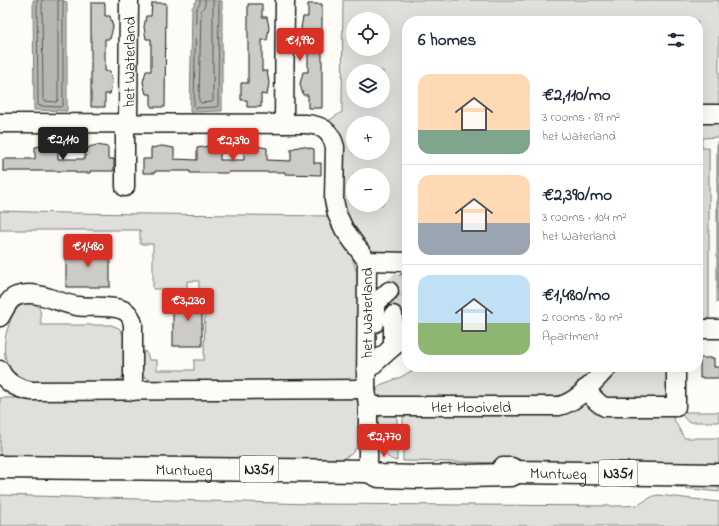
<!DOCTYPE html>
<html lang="en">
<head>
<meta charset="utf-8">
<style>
	:root { --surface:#fff; --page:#f2f2f3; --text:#1f2937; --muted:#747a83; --line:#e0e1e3; --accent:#d93025 }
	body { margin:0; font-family:"Indie Flower",sans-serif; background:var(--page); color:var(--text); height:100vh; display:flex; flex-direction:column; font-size:15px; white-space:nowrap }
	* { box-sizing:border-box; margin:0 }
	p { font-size:13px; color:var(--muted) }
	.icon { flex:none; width:22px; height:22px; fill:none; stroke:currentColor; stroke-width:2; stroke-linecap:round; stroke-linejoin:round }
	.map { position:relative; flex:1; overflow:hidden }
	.drawer { position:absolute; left:402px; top:16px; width:301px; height:356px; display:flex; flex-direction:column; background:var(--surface); border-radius:16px; box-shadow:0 4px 16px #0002 }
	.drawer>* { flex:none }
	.buttons { position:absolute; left:346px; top:12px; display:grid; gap:8px }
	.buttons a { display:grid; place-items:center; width:44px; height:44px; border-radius:50%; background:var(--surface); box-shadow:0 4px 16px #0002; font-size:20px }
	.price { position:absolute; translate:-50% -34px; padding:0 9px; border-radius:4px; background:var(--accent); color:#fff; font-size:13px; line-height:26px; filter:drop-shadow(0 1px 2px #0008) }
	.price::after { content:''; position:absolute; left:50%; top:24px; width:12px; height:9px; margin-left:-6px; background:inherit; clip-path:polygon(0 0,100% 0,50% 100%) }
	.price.current { background:#222; color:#fff }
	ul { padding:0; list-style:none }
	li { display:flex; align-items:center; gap:12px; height:100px; padding:0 16px }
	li+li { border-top:1px solid var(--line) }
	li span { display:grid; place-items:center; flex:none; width:112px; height:80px; border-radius:12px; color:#555 }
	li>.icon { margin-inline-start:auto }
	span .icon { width:48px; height:48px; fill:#fffc; stroke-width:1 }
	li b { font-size:17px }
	h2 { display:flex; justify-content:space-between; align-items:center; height:48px; padding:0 16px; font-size:17px }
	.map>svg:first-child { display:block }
</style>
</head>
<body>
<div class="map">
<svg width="719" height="526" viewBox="0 0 719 526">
	<rect width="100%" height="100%" fill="#fdfcf7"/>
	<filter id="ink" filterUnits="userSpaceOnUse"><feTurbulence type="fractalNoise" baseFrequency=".025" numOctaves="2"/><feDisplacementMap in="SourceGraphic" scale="8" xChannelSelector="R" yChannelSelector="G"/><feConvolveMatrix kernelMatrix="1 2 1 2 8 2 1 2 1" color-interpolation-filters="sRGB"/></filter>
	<g filter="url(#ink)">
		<g fill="#e0dfdb" stroke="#7e7e7c" fill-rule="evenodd">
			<path d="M343,0H719V107H698V21H407V254H372L346,221L328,121L342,112ZM353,19H383V49H353ZM353,71H383V101H353ZM353,123H383V153H353ZM353,175H383V205H353Z"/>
			<path d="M698,122H719V137L702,138V148H709V324H698Z"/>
			<path d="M0,211L65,213L328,216L332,228L352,256L357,273L358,372L359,376L352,382L159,384L145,377L141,372V353L145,351L148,356L149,360H157V370H194V360H204L205,299L204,298V292H199V281H187V289H153V244H140V230H0Z"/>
			<path d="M27,302C43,305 40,311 41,325H111L119,328L125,337L126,372L119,383C103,383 88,383 72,383C62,384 52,385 42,384C11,381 0,364 6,334C10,321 13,307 27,302Z"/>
			<path d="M419,367H599L566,399L377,398L376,395L377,389L380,385L399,378Z"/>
			<path d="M616,367H671L668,398L665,399L605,402L594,388Z"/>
			<path d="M141,397L355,398L360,405V440L355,450L350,455L342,459L333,461L0,459V398Z"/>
			<path d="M584,399L670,412L684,438H719V467L403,461V416L404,414Z"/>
			<path d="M679,412H719V422H688Z"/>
			<path d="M383,413H396L397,416V461C378,458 368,426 383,413Z"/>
			<path d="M652,482L719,483V492L682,488Z"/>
			<path d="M0,495L310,504L624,506L638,505L653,496L658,495L719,502V526H0Z"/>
		</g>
		<g fill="#b7b6b2" stroke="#797876">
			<path d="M33,0H61L67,2V111L34,110Z"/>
			<path d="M197,0H216V1H222V111L190,112L192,8Z"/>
			<rect x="717" y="142" width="2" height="160"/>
		</g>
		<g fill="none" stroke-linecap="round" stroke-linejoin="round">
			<g stroke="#5a5a58" stroke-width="1">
				<path d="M37,0L38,105L40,106L61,107L63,105V0"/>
				<path d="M42,0L43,100L45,101L56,102L58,100V0"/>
				<path d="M200,0V3L196,10L194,106L196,108L217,107L218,106L219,0"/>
				<path d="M205,0V5L201,11L199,101L201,103L212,102L213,101V0"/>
			</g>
		</g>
		<g fill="#cccbc8" stroke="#1c1c1c">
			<path d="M91,3H105V16H110L113,27L110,39H105V71H110L112,83L110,94H105V107H91Z"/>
			<path d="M152,3H166L165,107H151V94H146L143,82L146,71H151V39H146L144,27L146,16H151Z"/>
			<path d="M248,4H262V17H267L269,28L267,40H262V71H267L269,83L267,95L261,94V107H247V100H241V83H248Z"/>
			<path d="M308,4H322V108H308V95H303L300,84L303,72H308V40H303L301,28L303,17H308Z"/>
			<path d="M46,145L58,147V159H85V148H89V147L97,145L108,147V159H114V171H90V173H75V171H3V159H35V147Z"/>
			<path d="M162,146L174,148V159L197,160V148L209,146L220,148V160H244V149H247V148L256,146L267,148V160L291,161V149L302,146L314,149V163H321V175L285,174V172H228V173H190V171H155V173H143V159H151V148Z"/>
			<rect x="66" y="250" width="44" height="37"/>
			<path d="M402,273L407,278V324H404V315L402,310L398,306L401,303L396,298L399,294V288L397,284L393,282Z"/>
			<rect x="173" y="299" width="29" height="47"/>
			<path d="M700,358H714V367H719V378H700Z"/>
		</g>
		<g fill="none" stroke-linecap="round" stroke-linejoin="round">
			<g stroke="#dbdad6" stroke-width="18" stroke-dasharray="18 9" stroke-linecap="butt">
				<path d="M389,291L405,276"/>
				<path d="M393,315L407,301"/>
			</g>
			<defs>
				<g id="minor">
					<path d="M698,114H719"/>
					<path d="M0,123L306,124C322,125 331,131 335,147L334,200L337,214L344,229L367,261L366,389L368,406V471"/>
					<path id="s1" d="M128,123L129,0"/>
					<path d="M284,124L285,0"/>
					<path d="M125,187V123"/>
					<path d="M367,261L407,262"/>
					<path d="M0,317C4,310 9,298 17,296C38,289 57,303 77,306C91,308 106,305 120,309C128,311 131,316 133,324V391"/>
					<path d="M375,323V304L389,291"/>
					<path d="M698,329H719"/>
					<path d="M393,347V315"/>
					<path d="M0,370C6,384 19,389 32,391L366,389"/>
					<path d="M366,371L407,334"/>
					<path d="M585,389C591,395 597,404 605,407H676V367"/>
					<path id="s2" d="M368,406H559C578,402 594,381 608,367"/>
				</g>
				<g id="major">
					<path id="s3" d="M0,467L368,471L379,476L419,477L511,475L517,472"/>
					<path id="s4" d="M503,469H511L517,472L719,475"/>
				</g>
			</defs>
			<use href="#minor" stroke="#1c1c1c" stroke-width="21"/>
			<use href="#major" stroke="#1c1c1c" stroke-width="25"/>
			<use href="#minor" stroke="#fdfcf7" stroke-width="18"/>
			<use href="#major" stroke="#fdfcf7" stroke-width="22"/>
		</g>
	</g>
	<g text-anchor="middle" stroke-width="3" stroke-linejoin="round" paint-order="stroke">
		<g fill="#fdfcf7" stroke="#605f5e" stroke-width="1">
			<rect x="240" y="456" width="38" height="26" rx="3"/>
			<rect x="599" y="460" width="38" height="26" rx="3"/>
		</g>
		<g font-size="15" font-weight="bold" fill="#1c1c1c">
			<text x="259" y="474">N351</text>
			<text x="618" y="478">N351</text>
		</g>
		<g font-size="16" fill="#1c1c1c" stroke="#fdfcf7">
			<text dy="6" stroke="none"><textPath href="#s1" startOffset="61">het Waterland</textPath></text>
			<text transform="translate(366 313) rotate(-90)" y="6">het Waterland</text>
			<text dy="6" stroke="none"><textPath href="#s2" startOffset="103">Het Hooiveld</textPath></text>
			<text dy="6" stroke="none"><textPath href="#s3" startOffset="184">Muntweg</textPath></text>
			<text dy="6" stroke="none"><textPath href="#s4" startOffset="56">Muntweg</textPath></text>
		</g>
	</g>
</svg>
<div class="buttons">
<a><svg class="icon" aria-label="locate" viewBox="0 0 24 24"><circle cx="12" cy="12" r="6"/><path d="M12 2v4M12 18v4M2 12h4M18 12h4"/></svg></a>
<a><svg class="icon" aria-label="layers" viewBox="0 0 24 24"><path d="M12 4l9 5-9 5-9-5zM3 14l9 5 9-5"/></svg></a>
<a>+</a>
<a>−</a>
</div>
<b class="price" style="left:300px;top:62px">€1,990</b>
<b class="price current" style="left:63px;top:161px">€2,110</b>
<b class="price" style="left:233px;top:162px">€2,390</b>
<b class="price" style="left:88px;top:268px">€1,480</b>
<b class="price" style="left:188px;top:322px">€3,230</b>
<b class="price" style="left:384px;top:458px">€2,770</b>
<section class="drawer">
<h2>6 homes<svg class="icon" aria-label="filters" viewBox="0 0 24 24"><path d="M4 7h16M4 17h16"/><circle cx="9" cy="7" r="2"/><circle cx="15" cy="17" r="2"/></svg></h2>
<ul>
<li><span style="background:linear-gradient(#ffd9b3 70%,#7fa58c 0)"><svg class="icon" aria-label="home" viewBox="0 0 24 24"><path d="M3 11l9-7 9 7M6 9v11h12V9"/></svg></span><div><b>€2,110/mo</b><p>3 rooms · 89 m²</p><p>het Waterland</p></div></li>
<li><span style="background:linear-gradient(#ffd9b3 60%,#9aa5b1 0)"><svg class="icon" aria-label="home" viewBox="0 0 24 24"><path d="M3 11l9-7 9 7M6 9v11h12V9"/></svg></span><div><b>€2,390/mo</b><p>3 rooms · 104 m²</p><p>het Waterland</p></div></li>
<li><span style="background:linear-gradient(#bfe0f5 60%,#8fb573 0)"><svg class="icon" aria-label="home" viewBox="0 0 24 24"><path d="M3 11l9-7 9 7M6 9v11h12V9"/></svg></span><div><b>€1,480/mo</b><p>2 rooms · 80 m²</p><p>Apartment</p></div></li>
</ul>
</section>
</div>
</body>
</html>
